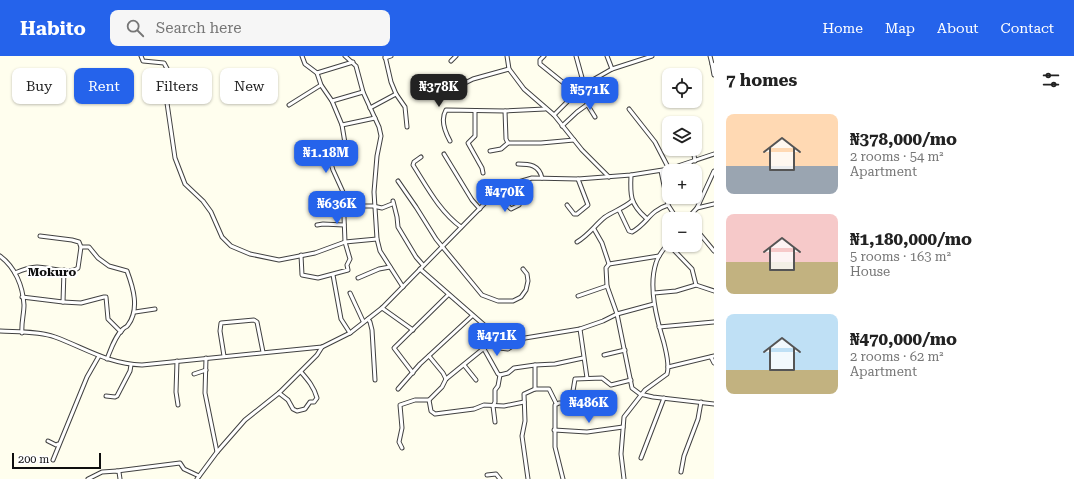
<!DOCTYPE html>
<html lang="en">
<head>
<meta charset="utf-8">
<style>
	:root { --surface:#fff; --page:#f6f6f6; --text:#222; --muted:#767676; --accent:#2563eb }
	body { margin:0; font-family:"Roboto Serif",serif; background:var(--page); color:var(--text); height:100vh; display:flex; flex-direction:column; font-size:15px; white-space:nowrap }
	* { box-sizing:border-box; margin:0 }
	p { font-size:13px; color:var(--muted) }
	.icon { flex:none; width:22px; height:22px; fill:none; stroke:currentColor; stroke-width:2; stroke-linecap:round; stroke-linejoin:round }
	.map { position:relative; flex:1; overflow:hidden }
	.drawer { display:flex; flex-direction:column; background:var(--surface); width:360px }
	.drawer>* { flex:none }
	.guide { position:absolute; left:12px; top:12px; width:380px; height:36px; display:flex; gap:8px }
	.buttons { position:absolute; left:662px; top:12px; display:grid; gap:8px }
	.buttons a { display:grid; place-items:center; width:40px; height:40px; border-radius:8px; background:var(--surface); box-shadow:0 1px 3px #0004; font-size:20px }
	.scale { position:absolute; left:12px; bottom:10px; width:89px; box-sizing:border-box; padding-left:4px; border:2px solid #0e0e0e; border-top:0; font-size:11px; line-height:14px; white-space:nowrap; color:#0e0e0e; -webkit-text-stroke:3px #fff; paint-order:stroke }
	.price { position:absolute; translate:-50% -34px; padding:0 9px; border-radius:8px; background:var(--accent); color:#fff; font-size:13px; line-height:26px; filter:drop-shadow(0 1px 2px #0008) }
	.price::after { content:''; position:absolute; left:50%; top:24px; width:12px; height:9px; margin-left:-6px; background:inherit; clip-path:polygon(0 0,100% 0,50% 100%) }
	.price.active { background:#222; color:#fff }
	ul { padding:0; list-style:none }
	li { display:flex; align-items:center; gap:12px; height:100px; padding:0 12px }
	li span { display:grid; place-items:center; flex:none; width:112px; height:80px; border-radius:8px; color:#555 }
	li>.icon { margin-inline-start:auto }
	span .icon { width:48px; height:48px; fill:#fffc; stroke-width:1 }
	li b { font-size:17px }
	h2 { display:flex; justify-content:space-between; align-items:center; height:48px; padding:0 12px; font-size:17px }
	.chip { padding:0 14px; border-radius:8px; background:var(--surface); box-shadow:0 1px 3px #0004; font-size:14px; line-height:36px }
	.chip.active { background:var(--accent); color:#fff }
	header { display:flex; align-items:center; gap:24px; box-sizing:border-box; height:56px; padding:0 20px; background:var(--accent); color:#fff }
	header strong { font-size:19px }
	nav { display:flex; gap:22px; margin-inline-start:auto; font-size:14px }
	.search { width:280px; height:36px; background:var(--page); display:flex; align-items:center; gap:10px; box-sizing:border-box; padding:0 14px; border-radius:8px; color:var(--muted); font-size:15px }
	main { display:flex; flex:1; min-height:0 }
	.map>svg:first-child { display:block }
</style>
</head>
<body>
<header>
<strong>Habito</strong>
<div class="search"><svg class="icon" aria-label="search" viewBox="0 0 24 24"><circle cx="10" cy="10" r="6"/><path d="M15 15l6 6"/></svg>Search here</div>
<nav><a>Home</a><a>Map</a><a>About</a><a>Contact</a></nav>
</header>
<main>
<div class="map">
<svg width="714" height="423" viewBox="0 0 714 423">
	<rect width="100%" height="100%" fill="#fffeee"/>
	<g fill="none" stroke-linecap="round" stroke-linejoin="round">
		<defs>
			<g id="minor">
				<path d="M141,0L143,5L164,7L172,22L174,38L168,44L167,47L175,102L185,128L203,145L211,156L222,181L231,190L250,198L279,204L315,197L345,186L377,183"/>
				<path d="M302,0L305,8L317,17L353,6"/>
				<path d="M345,0L356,10L363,36L379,71L381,80L377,100L374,136L377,183L380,195L403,231"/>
				<path d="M385,0L391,26L396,38"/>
				<path d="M507,0L509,13L524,33L554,59L582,94L609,121"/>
				<path d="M544,0L540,4V8L576,37"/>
				<path d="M576,0L584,29"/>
				<path d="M607,0L612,13"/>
				<path d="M710,0L712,8L714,9"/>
				<path d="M385,2L391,0"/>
				<path d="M451,5L456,0"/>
				<path d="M712,8L714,19"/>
				<path d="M317,17L321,29L332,45L342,69L345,87"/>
				<path d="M449,35L473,23L509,13"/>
				<path d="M332,45L363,36"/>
				<path d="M587,48L595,61"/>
				<path d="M289,49L321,29"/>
				<path d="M370,52L396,38L405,51L407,71"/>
				<path d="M629,53L655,86L669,113"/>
				<path d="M475,55V80L468,87L482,112L483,117"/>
				<path d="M505,55L506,83L508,87"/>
				<path d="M554,59L584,29L612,13L652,0"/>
				<path d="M688,65L689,67"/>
				<path d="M342,69L375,62"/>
				<path d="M562,70L577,56L610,32"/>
				<path d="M450,85C445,76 440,64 446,54L505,55L545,53"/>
				<path d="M693,93L695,105"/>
				<path d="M490,95L501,93L508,87H541L574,84"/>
				<path d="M444,98L472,144L480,153"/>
				<path d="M421,101L414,106L413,109C427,131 440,156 461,171"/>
				<path d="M690,107L691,115"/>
				<path d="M518,108C530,108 539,109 542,122"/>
				<path d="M661,115L668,149L677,163"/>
				<path d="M631,119C630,139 630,148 646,162"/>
				<path d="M398,125L416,151L436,183L482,239L498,245H513L521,241L526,234L528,225L527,218L523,213"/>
				<path d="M695,135L699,147"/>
				<path d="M500,136L506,148L511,153L519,149"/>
				<path d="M393,145L397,161L398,171L416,201L423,209"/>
				<path d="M567,149L574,158H577L588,149L578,123"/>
				<path d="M344,150H373L382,152L392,148"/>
				<path d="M697,152L714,148"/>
				<path d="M619,154L629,175L632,176C648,167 649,155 668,149"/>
				<path d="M687,163L697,152L714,115"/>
				<path d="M317,169L323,168L344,169"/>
				<path d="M695,172L714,195"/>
				<path d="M594,173L602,187L609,208L606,212L607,230L617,258L632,332L640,338L653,341L714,348"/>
				<path d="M577,186C589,179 595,169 605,161C614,155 624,152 632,145"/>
				<path d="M668,188L692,213L696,229"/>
				<path d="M81,191H89L98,202L109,210L127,215C133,231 140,253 128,269C126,272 126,270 123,273C115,280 111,293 107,303"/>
				<path d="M301,199L302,219L318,222L348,214L347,209L350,203L345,186L343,136L333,114L326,92"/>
				<path d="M0,200C15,211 23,230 24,249C24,258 21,267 22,277"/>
				<path d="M609,208L659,200"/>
				<path d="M420,213L491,275L496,289L499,292L508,293L525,282L580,273L603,265L617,258L654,248"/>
				<path d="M15,217C22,214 29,211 37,211C48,211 70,219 78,212L81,191L79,186L72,184L40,180"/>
				<path d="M333,219L341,263L350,277"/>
				<path d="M358,222L379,213L390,211"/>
				<path d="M350,237L363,265"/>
				<path d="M654,237L676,235L696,229L714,235"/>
				<path d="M578,240L607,230"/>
				<path d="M22,241L63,246L64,214"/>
				<path d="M63,246L81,247L104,241H106L108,263L121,276"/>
				<path d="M382,252L413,274"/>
				<path d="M135,256L155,253"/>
				<path d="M368,263L370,266L372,274L375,324"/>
				<path d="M659,271L714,266"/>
				<path d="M580,273L587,322"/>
				<path d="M0,275C17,276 39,275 55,281C85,292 108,308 142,309L322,291L350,277L382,252L489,143L515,127L532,122L578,123L631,119L669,113L714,98"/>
				<path d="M484,293L498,318L500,319"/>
				<path d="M604,299L625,294"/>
				<path d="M224,300L220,275L221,267L254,264L257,266L263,296"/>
				<path d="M429,300L443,317L446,323"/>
				<path d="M711,301L714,307"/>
				<path d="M206,302L205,337L217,396"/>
				<path d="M177,305L176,336L178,349"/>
				<path d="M464,309L476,324"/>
				<path d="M668,311L714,300"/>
				<path d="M413,317L394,292L448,239"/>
				<path d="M194,318L206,314"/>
				<path d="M500,319L508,317L514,312L535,309L555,308L583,302"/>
				<path d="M398,333L420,308L472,260"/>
				<path d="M535,333H549L556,347"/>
				<path d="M279,337L288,344L293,353L297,355L305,353L310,346H314L317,342C314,331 308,324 301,316"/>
				<path d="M106,340L115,341L117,340L130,315L131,309"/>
				<path d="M429,344L431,355L435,358L474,353L484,349L504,350L524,346"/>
				<path d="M571,347L575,323L602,322L611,329L631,324"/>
				<path d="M495,366L493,350L495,346V334L498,330L500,319"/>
				<path d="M554,374L587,376L623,371"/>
				<path d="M48,385L56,389L58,388"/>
				<path d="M402,392L399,386L402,372L400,349L415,344H429L442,331L446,323L494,284"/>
				<path d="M641,402L664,342"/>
				<path d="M53,404L87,321L99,300"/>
				<path d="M117,415L180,407L184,413L199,420"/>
				<path d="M681,416L684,400L698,363L701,346"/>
				<path d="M487,419L496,418L500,423"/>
				<path d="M88,423L102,416L117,415L119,416L120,423"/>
				<path d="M197,423L217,396L245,364L279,337L317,299L322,291"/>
				<path d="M528,423L522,380L525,365L524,338L535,333V309"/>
				<path d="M563,423L555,391V349L559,347H596L601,345"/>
				<path d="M624,423L621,398L624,361L645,334L667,318C670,309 666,296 664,287C657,264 648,231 656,207C658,199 664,193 669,186"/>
			</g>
		</defs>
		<use href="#minor" stroke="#414141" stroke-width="5"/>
		<use href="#minor" stroke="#fff" stroke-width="3"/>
	</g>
	<g text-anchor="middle" stroke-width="4" stroke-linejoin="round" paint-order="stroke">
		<g font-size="12" font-weight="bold" fill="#0e0e0e" stroke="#fff">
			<text x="52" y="220">Mokuro</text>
		</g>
	</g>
</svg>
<div class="buttons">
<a><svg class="icon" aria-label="locate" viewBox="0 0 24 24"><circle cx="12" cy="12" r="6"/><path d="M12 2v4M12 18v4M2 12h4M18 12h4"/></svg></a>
<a><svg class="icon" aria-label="layers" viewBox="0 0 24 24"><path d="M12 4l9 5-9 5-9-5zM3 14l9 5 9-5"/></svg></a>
<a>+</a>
<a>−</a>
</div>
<div class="scale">200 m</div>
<b class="price active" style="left:439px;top:52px">₦378K</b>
<b class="price" style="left:590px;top:55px">₦571K</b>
<b class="price" style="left:326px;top:118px">₦1.18M</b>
<b class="price" style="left:505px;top:157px">₦470K</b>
<b class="price" style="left:337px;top:169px">₦636K</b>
<b class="price" style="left:497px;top:301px">₦471K</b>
<b class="price" style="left:589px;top:368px">₦486K</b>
<div class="guide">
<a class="chip">Buy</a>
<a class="chip active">Rent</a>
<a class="chip">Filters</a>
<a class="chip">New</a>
</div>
</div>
<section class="drawer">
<h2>7 homes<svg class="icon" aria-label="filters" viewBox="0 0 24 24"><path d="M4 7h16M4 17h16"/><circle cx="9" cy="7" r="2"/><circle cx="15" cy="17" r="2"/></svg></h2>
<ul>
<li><span style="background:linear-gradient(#ffd9b3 65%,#9aa5b1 0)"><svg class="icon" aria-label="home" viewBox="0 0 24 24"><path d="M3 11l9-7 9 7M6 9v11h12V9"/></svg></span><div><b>₦378,000/mo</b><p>2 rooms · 54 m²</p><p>Apartment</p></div></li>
<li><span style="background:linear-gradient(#f6c9c9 60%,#c2b280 0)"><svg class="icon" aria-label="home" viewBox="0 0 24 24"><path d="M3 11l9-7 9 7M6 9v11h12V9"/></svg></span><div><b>₦1,180,000/mo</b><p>5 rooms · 163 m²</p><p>House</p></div></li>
<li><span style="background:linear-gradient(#bfe0f5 70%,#c2b280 0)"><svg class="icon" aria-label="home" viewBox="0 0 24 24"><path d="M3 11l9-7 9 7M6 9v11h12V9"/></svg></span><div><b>₦470,000/mo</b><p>2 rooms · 62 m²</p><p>Apartment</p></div></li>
</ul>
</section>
</main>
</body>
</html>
